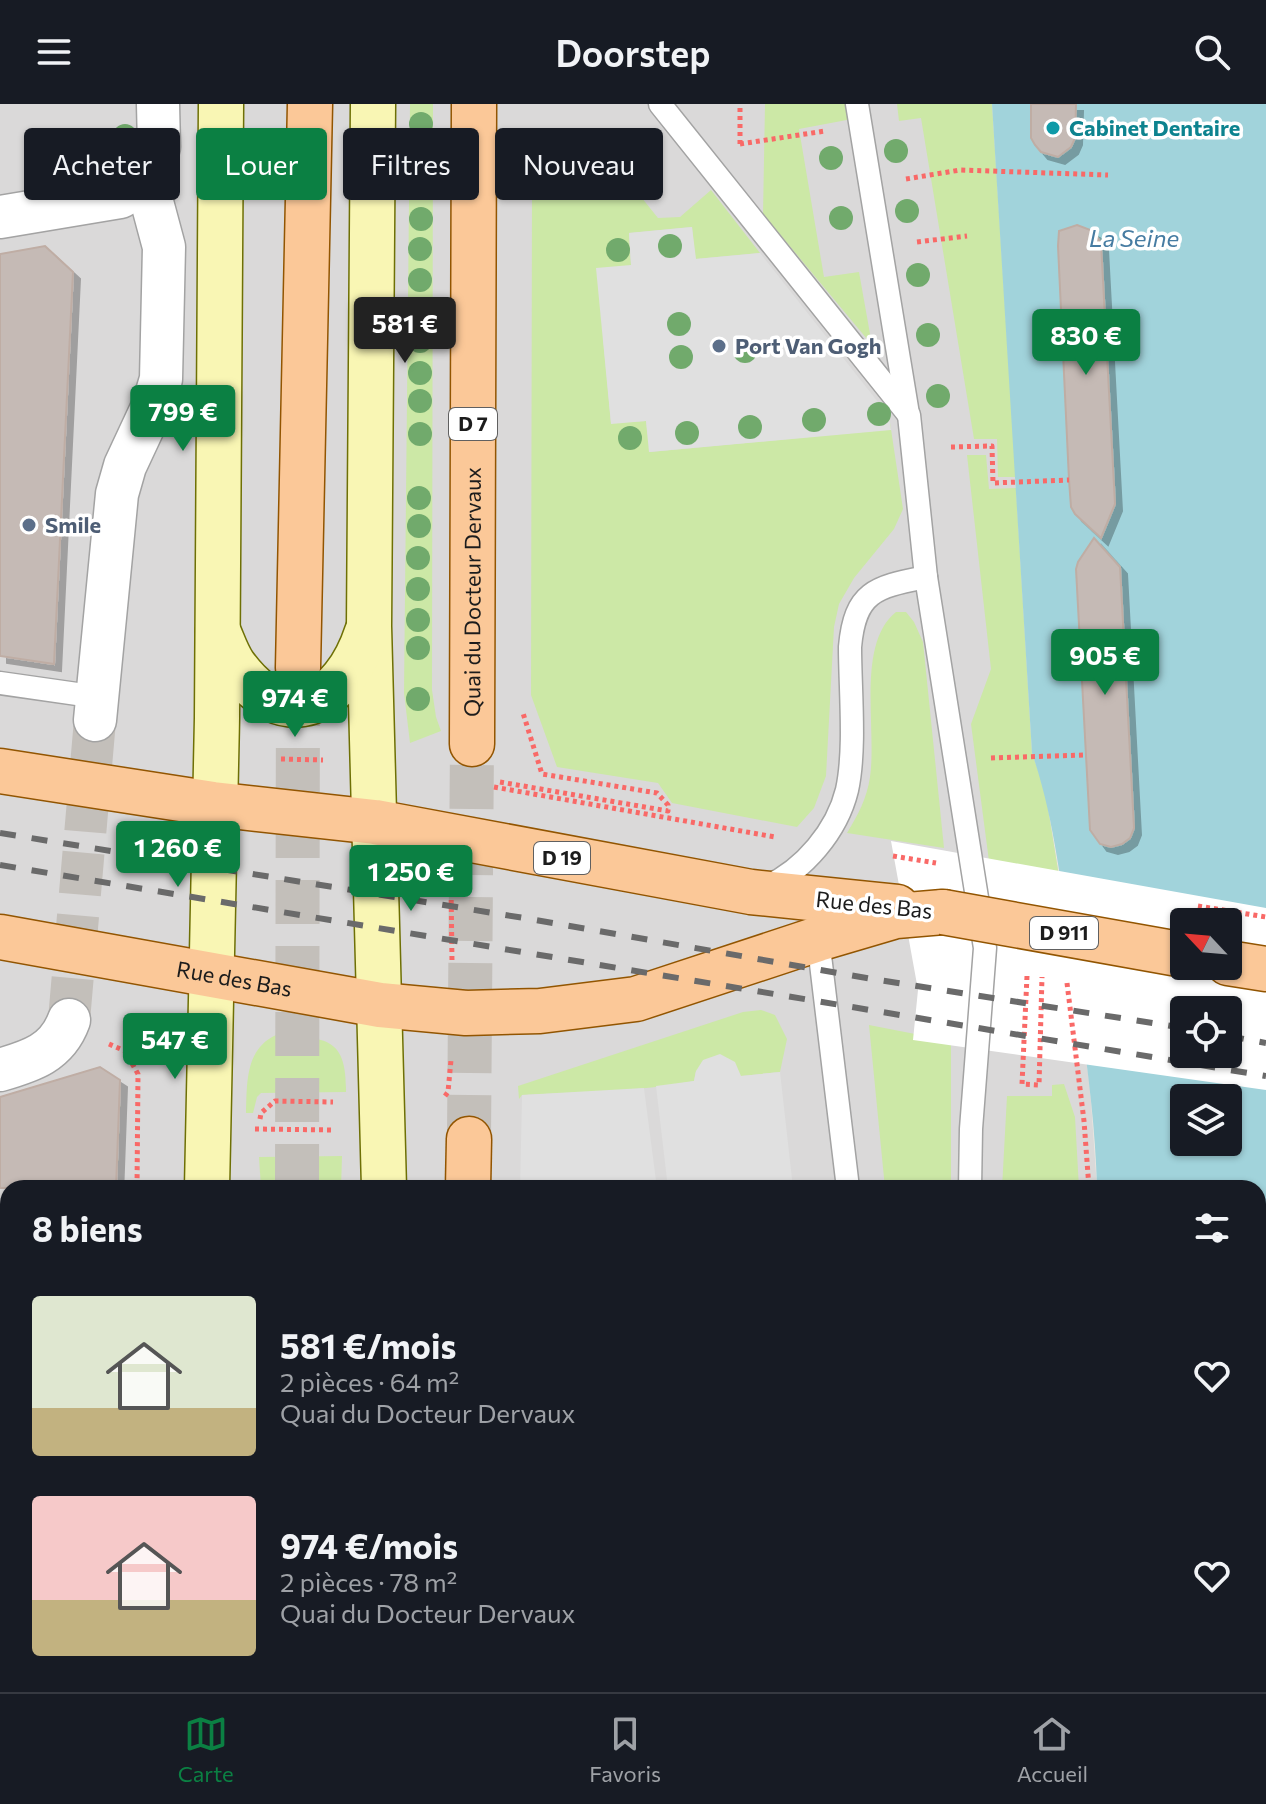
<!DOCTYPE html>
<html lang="fr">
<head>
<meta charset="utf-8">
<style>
	:root { --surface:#171b24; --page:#20242c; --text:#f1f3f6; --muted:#9ea1a6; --line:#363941; --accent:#0b8043 }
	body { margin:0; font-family:Commissioner,sans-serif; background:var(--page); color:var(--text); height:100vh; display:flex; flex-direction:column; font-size:30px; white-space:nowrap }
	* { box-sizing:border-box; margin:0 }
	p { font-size:26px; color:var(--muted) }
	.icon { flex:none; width:44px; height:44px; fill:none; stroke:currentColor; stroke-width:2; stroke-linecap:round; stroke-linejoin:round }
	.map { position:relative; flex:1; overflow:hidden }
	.drawer { position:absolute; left:0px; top:1076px; width:1266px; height:512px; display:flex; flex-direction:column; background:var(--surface); border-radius:24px 24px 0 0; box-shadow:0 2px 6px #0004 }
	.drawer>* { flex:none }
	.hud { position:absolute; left:24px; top:24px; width:800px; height:72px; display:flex; gap:16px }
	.needle { width:52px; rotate:296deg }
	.buttons { position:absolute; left:1170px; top:804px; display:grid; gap:16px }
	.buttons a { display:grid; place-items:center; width:72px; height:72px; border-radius:8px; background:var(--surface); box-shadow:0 2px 6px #0004; font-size:40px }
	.price { position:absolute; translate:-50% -68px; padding:0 18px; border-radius:8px; background:var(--accent); color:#fff; font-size:26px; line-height:52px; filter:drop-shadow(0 2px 4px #0008) }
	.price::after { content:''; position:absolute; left:50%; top:48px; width:24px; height:18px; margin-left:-12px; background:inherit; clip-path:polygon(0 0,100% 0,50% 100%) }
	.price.current { background:#222; color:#fff }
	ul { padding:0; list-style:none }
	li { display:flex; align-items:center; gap:24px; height:200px; padding:0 32px }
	li span { display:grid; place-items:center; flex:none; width:224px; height:160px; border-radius:8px; color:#555 }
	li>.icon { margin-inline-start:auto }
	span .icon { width:96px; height:96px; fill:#fffc; stroke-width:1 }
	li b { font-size:34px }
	h2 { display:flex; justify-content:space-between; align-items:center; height:96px; padding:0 32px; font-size:34px }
	.pill { padding:0 28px; border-radius:8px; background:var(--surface); box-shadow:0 2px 6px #0004; font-size:28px; line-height:72px }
	.pill.current { background:var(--accent); color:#fff }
	header { display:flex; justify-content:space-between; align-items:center; height:104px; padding:0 32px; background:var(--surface); font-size:36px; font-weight:600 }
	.tabs { display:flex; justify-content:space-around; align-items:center; height:112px; border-top:2px solid var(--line); background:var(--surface); font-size:22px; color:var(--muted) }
	.tabs a { display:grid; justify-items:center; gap:4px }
	.tabs .current { color:var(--accent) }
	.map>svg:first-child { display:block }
</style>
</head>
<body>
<header><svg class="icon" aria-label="menu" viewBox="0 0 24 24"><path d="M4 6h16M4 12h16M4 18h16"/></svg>Doorstep<svg class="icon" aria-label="search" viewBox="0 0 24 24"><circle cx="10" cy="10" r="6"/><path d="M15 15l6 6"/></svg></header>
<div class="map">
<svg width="1266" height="1588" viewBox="0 0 1266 1588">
	<defs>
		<filter id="shadow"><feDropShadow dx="7" dy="7" stdDeviation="0" flood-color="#0004"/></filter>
	</defs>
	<rect width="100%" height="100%" fill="#ede8e1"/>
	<path fill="#dad9d9" d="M0,0H992L1032,649L1045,686L1068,827L1090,983L1097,1084H8V1580H1125L1127,1588H0Z"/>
	<g fill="#cce8a6">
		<path d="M410,0H433L432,586L436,613L441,627L410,639L404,589Z"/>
		<path d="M765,0H850L852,15L799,25L824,173L859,168L872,241L763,110Z"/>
		<path d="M897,0H992L1016,373H998L997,335H974L921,14L899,17Z"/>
		<path d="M617,63L658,114L680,113L711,86L760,149L695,155L692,123L629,129L631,161L603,233L611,319L646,317L650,348L873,327L889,312L903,405L894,425L854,474L839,500L834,523L826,672L814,704L797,723L672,699L658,679L557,663L531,591L532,76Z"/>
		<path d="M967,351H986L989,385L1016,384L1032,649L1045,686L1068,827L997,818L971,620L991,565Z"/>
		<path d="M896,508H906L914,518L923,538L944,744L847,729C858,711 867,694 870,673C877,625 856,540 896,508Z"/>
		<path d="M761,906L775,911L787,935L780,968L741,972L696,967L694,977C638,988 579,988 522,991L519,995L518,982L743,908Z"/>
		<path d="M869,921L951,937V1084H885Z"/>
		<path d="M276,931C325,934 347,932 346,988L261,989L257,993L253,1009H246C247,980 245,945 276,931Z"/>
		<path d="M1064,980L1075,1013L1079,1084H1002L1007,992H1052V981Z"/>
		<path d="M342,1052L341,1084H261L259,1053Z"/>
	</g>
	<path fill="#a2c6a5" d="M658,1580H1037L1038,1588H657Z"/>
	<path fill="#bdf9bd" d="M547,1580H658L657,1588H539Z"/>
	<g fill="#e0e0e0">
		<path d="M692,123L696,155L760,149L889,312L891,326L649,348L646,317L611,320L596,164L631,161L629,129Z"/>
		<path d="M720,950L735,958L741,972L780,968L793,1084H668L656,982L694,977L696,967L703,956Z"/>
		<path d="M644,984L657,1084H520L522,991Z"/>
	</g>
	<path fill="#a1d3db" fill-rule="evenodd" d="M992,0H1266V1588H1127L1125,1580H1258V1084H1097C1095,1004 1082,926 1071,847C1061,781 1054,713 1032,649ZM1184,818H1228V862H1184ZM1184,906H1228V950H1184ZM1184,994H1228V1038H1184Z"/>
	<path fill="#fff" fill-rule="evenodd" d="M891,737L1266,804V986L913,936L918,886ZM1184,818H1228V862H1184ZM1184,906H1228V950H1184Z"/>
	<g fill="#c5bab5" stroke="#bfada4" stroke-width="2" filter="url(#shadow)">
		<path d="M1031,0H1076L1075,34L1071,43L1058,53L1041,48L1035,41L1031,34Z"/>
		<path d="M1077,121L1093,127L1101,139L1115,400L1101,434L1075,410L1071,403L1069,376L1058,142L1059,127Z"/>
		<path d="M45,142L73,168L54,560L0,552V150Z"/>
		<path d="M1094,434L1120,463L1134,724L1130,734L1122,740L1111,743L1100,740L1090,726L1076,465L1078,458Z"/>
		<path d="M100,963L120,976L116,1084H0V993Z"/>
	</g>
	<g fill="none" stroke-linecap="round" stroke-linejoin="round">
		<path stroke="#c3bfba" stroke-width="42" stroke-dasharray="42 21" stroke-linecap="butt" d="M69,916L95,616"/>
		<g stroke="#c3bfba" stroke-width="44" stroke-dasharray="44 22" stroke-linecap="butt">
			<path d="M469,1035L472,640"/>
			<path d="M297,1084L298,564"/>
			<path d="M296,1588V1580"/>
		</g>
		<defs>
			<g id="service">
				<path d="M660,0L909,311L926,473L985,844L971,1025L970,1084"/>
				<path d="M857,0L908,310"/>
				<path d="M0,579L98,593"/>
				<path d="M766,783C804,766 837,727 847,686C856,645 850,585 850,543C855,486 877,483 926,473"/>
				<path d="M818,835L848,1084"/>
			</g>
			<g id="minor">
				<path d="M0,113L120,93L139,82L151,64L159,43L158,0"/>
				<path d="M95,616L117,390L125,362L153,302L161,275L164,143L145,72"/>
				<path d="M0,966C31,957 57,949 69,916"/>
			</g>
			<g id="secondary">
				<path d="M373,0L369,522L384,1084"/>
				<path d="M218,527C223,538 227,551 234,561C285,631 343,601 367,528"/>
				<path d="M207,1084L217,614L221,0"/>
				<path d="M0,1505H8"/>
				<path d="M200,1580V1588"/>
				<path d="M381,1580V1588"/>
			</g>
			<g id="primary">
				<path d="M298,564L310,0"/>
				<path id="s1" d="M472,640L474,0"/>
				<path d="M0,667L213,700L375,718L751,788L897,803"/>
				<path id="s2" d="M0,833L380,901L466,909L540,907L636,895L818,835L896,812L943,808"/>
				<path d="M1228,859L1266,865"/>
				<path d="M468,1084L469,1035"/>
				<path d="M463,1588V1580"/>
			</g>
		</defs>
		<use href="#service" stroke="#a3a3a3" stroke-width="25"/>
		<use href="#minor" stroke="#a3a3a3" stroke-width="45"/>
		<use href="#secondary" stroke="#6e7005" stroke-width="47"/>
		<use href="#primary" stroke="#925501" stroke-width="47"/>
		<g stroke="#f96967" stroke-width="5" stroke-dasharray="4 4" stroke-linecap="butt">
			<path d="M740,40L825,27"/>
			<path d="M740,40V0"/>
			<path d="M906,75L960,66L1108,71"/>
			<path d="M917,138L967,132"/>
			<path d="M951,343L992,342L993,379L1069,376"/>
			<path d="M991,654L1086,651"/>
			<path d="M281,655L323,656"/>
			<path d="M500,678L668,707V701L657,689L542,670L523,609"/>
			<path d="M494,683L775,733"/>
			<path d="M451,780L452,858"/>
			<path d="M1027,872L1022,980L1039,981L1042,873"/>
			<path d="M1067,879L1084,1017L1089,1084"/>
			<path d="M109,940L125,947L138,970L137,1084"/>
			<path d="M445,992L448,988L451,956"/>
			<path d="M260,1015L261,1009L275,997L333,998"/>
			<path d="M255,1025L333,1026"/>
			<path d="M763,1580V1588"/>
			<path d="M1114,1580L1115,1588"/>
			<path d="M128,1588L126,1583L133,1580"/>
		</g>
		<use href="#service" stroke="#fff" stroke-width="22"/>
		<use href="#minor" stroke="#fff" stroke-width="42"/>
		<use href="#secondary" stroke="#f9f6b4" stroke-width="44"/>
		<use href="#primary" stroke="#fbc898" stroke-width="44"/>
		<g stroke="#6a6a6a" stroke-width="6" stroke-dasharray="16 16" stroke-linecap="butt">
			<path d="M0,729L530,815L872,875L1184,924"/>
			<path d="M0,761L1266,972"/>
			<path d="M1228,932L1266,939"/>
		</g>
		<defs>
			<path id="primary-bridge" d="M943,808L1184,851"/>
		</defs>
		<use href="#primary-bridge" stroke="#925501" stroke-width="47" stroke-linecap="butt"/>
		<g stroke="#f96967" stroke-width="5" stroke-dasharray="4 4" stroke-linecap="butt">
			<path d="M893,752L936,759"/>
			<path d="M1198,802L1266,813"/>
		</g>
		<use href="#primary-bridge" stroke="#fbc898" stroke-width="44"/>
	</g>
	<g fill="#71aa6c">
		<circle cx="421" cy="20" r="12"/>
		<circle cx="125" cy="32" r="12"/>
		<circle cx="896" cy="47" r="12"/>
		<circle cx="421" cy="52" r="12"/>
		<circle cx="831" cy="54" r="12"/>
		<circle cx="907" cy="107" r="12"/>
		<circle cx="841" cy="114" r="12"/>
		<circle cx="421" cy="115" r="12"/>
		<circle cx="670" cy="142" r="12"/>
		<circle cx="420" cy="145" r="12"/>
		<circle cx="618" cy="146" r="12"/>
		<circle cx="918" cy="171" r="12"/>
		<circle cx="420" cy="176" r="12"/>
		<circle cx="420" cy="205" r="12"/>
		<circle cx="679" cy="220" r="12"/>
		<circle cx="928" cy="231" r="12"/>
		<circle cx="420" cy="237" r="12"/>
		<circle cx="745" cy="247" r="12"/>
		<circle cx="681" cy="253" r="12"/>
		<circle cx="420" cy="269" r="12"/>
		<circle cx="938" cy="292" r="12"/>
		<circle cx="420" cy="297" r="12"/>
		<circle cx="879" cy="310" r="12"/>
		<circle cx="814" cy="316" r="12"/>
		<circle cx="750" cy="323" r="12"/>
		<circle cx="687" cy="329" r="12"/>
		<circle cx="420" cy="330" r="12"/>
		<circle cx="630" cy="334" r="12"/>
		<circle cx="419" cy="394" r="12"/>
		<circle cx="419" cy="422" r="12"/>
		<circle cx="418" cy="454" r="12"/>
		<circle cx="418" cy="485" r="12"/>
		<circle cx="418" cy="516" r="12"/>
		<circle cx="418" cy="544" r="12"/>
		<circle cx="418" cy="595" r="12"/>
	</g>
	<circle fill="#0f9aa8" stroke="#fff" stroke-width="3" cx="1053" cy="24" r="8"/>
	<g fill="#5c6f8a" stroke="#fff" stroke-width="3">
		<circle cx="719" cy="242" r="8"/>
		<circle cx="29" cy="421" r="8"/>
	</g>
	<g text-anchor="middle" stroke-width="7" stroke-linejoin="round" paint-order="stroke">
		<g fill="#fff" stroke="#606060" stroke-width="2">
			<rect x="449" y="304" width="48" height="32" rx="6"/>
			<rect x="534" y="738" width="56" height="32" rx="6"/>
			<rect x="1030" y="813" width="68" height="32" rx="6"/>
		</g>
		<g font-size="20" font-weight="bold" fill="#1c1c1c">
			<text x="473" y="327">D 7</text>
			<text x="562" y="761">D 19</text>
			<text x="1064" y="836">D 911</text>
		</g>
		<g font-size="22" font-weight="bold" fill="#0d838f" stroke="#fff" text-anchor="start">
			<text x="1069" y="32">Cabinet Dentaire</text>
		</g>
		<g font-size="22" font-weight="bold" fill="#4e5e75" stroke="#fff" text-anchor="start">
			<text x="735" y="250">Port Van Gogh</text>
			<text x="45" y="429">Smile</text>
		</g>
		<g font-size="22" fill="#1c1c1c" stroke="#fff">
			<text dy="8" stroke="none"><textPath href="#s1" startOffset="152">Quai du Docteur Dervaux</textPath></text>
			<text transform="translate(874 801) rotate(6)" y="8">Rue des Bas</text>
			<text dy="8" stroke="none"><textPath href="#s2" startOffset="238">Rue des Bas</textPath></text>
		</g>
		<g font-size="24" font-style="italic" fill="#467ca2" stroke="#fff">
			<text x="1134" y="143">La Seine</text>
		</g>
	</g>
</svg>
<div class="buttons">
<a><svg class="needle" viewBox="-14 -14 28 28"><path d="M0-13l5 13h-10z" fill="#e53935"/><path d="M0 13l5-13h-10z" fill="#9ea1a6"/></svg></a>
<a><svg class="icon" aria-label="locate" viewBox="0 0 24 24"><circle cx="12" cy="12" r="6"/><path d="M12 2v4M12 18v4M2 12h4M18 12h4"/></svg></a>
<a><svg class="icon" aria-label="layers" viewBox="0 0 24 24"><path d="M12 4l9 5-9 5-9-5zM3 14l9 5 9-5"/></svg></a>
</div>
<b class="price current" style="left:405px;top:261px">581 €</b>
<b class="price" style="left:1086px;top:273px">830 €</b>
<b class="price" style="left:183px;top:349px">799 €</b>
<b class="price" style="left:1105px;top:593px">905 €</b>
<b class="price" style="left:295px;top:635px">974 €</b>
<b class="price" style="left:178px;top:785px">1 260 €</b>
<b class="price" style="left:411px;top:809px">1 250 €</b>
<b class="price" style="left:175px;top:977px">547 €</b>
<div class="hud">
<a class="pill">Acheter</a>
<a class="pill current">Louer</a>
<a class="pill">Filtres</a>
<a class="pill">Nouveau</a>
</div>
<section class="drawer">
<h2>8 biens<svg class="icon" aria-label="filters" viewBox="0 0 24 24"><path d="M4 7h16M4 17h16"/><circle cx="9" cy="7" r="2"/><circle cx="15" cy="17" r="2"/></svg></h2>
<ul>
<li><span style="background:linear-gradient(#dfe7d0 70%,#c2b280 0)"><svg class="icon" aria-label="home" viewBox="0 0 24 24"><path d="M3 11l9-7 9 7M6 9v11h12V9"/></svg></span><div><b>581 €/mois</b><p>2 pièces · 64 m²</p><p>Quai du Docteur Dervaux</p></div><svg class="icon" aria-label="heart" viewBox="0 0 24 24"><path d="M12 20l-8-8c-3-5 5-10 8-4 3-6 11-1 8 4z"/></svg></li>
<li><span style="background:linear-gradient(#f6c9c9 65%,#c2b280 0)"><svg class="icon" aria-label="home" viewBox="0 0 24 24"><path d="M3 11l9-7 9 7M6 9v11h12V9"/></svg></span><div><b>974 €/mois</b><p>2 pièces · 78 m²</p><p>Quai du Docteur Dervaux</p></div><svg class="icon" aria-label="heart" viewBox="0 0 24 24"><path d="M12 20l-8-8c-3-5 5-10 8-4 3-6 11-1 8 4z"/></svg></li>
</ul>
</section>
</div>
<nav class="tabs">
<a class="current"><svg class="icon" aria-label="map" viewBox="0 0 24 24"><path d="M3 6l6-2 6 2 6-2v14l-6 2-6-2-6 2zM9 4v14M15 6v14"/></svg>Carte</a>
<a><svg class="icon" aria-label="saved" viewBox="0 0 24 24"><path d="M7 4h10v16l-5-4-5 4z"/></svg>Favoris</a>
<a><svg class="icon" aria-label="home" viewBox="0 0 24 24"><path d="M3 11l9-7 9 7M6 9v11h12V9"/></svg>Accueil</a>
</nav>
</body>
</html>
